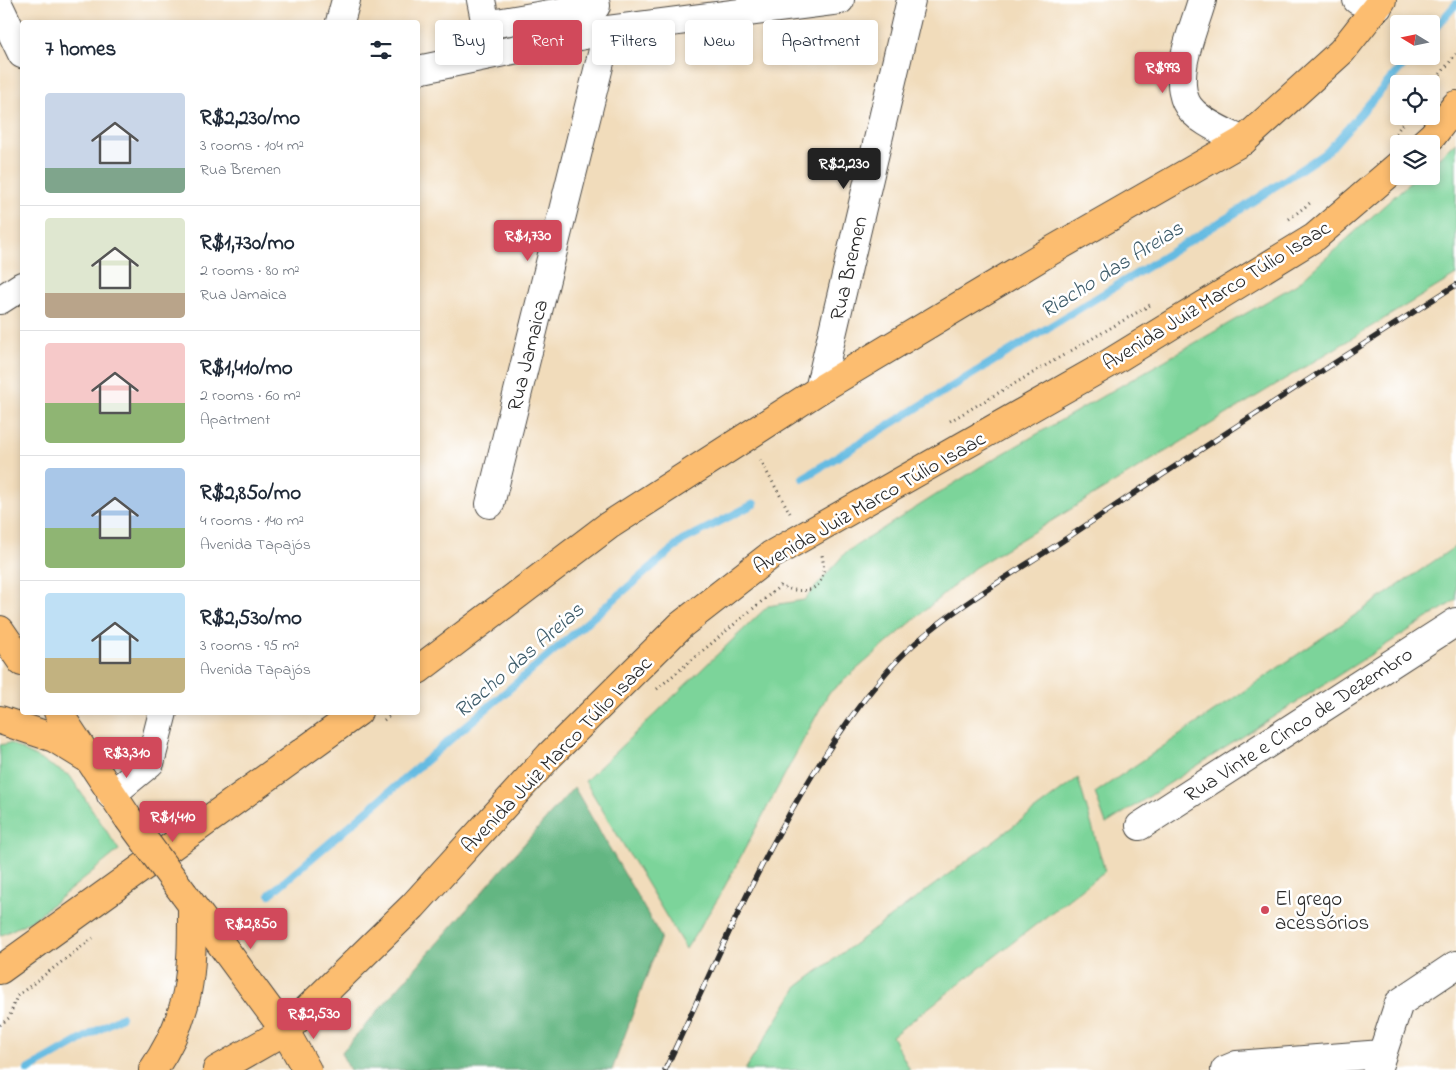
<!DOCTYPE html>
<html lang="en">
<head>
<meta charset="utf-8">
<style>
	:root { --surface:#fff; --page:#f2f2f3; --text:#1f2937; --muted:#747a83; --line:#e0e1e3; --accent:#d1495b }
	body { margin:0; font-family:"Indie Flower",sans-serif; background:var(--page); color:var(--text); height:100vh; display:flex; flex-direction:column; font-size:19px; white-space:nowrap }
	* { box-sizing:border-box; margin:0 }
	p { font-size:16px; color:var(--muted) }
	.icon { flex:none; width:28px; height:28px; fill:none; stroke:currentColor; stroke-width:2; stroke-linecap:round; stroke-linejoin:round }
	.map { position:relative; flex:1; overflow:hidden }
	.details { position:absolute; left:20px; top:20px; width:400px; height:695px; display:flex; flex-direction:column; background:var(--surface); border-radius:5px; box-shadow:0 2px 8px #0003 }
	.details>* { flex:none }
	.hud { position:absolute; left:435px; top:20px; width:475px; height:45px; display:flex; gap:10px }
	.needle { width:32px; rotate:280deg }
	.fabs { position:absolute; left:1390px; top:15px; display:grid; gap:10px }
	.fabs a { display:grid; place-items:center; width:50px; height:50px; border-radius:5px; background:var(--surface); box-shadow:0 2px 8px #0003; font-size:25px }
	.price { position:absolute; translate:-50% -42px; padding:0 11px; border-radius:5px; background:var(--accent); color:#fff; font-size:16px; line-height:32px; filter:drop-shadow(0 1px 2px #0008) }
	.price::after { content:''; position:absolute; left:50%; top:30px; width:15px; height:11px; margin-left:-8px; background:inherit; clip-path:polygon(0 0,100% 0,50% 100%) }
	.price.selected { background:#222; color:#fff }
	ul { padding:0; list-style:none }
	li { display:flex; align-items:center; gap:15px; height:125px; padding:0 25px }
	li+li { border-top:1px solid var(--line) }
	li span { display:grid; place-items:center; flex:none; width:140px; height:100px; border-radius:5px; color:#555 }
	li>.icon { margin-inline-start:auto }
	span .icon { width:60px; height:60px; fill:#fffc; stroke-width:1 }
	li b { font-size:21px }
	h2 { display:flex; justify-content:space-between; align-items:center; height:60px; padding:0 25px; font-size:21px }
	.pill { padding:0 18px; border-radius:5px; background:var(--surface); box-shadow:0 2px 8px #0003; font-size:18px; line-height:45px }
	.pill.selected { background:var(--accent); color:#fff }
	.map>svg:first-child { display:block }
</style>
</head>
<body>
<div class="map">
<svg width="1456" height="1070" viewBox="0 0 1456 1070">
	<rect width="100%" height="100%" fill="#fff"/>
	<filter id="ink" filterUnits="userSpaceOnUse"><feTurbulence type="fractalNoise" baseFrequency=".02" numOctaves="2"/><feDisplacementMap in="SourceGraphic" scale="10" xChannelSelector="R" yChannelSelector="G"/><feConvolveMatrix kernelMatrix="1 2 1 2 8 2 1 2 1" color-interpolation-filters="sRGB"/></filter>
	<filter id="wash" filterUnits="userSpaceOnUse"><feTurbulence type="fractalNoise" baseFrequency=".0096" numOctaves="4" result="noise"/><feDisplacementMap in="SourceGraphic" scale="20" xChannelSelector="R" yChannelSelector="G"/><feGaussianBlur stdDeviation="1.12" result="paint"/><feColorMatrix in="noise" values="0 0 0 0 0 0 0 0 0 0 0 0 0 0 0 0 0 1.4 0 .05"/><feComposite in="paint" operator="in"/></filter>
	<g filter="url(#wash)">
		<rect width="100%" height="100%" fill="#f1dcbb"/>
		<g fill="#7bd49a" stroke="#538062">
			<path d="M1456,142V275L974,568L828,694L719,897L686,949L585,781L768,606L804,600L846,552L980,467L1297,284L1417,176H1431V164Z"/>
			<path d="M1456,546V600L1106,824L1095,793Z"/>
			<path d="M10,743L70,776L119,850L34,919L0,936V745Z"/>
			<path d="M1078,778L1105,871L892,1036L910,1070H745L798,986Z"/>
		</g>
		<path fill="#64b682" stroke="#487056" d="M574,787L661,937L612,1070H350L341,1053Z"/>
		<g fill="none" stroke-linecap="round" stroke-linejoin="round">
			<g stroke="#65bbe2" stroke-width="8">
				<path d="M1431,33L1456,4"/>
				<path d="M803,478L1240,210L1328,151L1411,56"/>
				<path d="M270,894L682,541L754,504"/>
				<path d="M28,1070L121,1017"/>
			</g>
		</g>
	</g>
	<g filter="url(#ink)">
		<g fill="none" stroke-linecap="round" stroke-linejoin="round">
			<defs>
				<g id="minor">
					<path d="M481,0L486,25L596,6L595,0"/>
					<path d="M1202,0C1194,29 1173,73 1186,102C1194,120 1227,133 1243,141"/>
					<path d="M1357,0L1378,7"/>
					<path d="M0,8L22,54"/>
					<path d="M340,22L346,0"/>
					<path d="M418,70L608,30L840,0"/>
					<path d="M0,300L22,286"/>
					<path d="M819,390L911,0"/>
					<path d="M490,504L608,30"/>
					<path d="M111,795L150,763L163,712"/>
					<path d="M1140,826L1456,622"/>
					<path d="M1225,1070L1237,1065L1382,1054"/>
					<path d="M1377,1070L1399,1003L1456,965"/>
				</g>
				<g id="major">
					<path d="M1423,144L1433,135L1456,105"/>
					<path d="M0,630L22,662"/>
					<path d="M418,670L608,526L819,390L1049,252L1243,141L1342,51L1382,0"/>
					<path d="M58,712L128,818"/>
					<path d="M0,720L54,738L85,757"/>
					<path d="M184,894L285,1031L307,1070"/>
					<path d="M0,970L358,712"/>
					<path d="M153,1070C192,1013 192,973 192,906"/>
					<path d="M217,1070L285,1031L413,906L550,755L681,625L771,555L1108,364L1315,237L1399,165"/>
				</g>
			</defs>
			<use href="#minor" stroke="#494641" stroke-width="30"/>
			<use href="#major" stroke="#494641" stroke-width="30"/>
			<g stroke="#494641" stroke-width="3" stroke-dasharray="1 4" stroke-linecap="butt">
				<path d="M1431,86L1456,54"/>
				<path d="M1390,141L1408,116"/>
				<path d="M1289,219L1310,203"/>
				<path d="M950,421L1150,305"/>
				<path d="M760,460L790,513"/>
				<path d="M657,689L780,586C809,597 829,589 822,555"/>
				<path d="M384,720L394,712"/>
				<path d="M0,1025L9,1018L17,996L93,938"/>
			</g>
			<use href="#minor" stroke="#fff" stroke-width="28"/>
			<use href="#major" stroke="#fcbd6f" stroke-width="28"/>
			<defs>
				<path id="rail" d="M665,1070C729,935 787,789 885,674C932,618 1009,577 1070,536C1197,451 1326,368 1456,285"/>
			</defs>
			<use href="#rail" stroke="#2b2b2b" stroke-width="5.5"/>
			<use href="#rail" stroke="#fff" stroke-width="4" stroke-dasharray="11" stroke-linecap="butt"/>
			<defs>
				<path id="major-bridge" d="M128,818L184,894"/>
			</defs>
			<use href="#major-bridge" stroke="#494641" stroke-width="30" stroke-linecap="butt"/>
			<use href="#major-bridge" stroke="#fcbd6f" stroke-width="28"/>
		</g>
	</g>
	<circle fill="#d1495b" stroke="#fff" stroke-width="2" cx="1265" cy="910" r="5"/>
	<g text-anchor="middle" stroke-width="5" stroke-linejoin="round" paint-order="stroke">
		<g font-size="21" fill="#2b2b2b" stroke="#fff">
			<text transform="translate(848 268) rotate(-77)" y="7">Rua Bremen</text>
			<text transform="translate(1216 295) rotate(-32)" y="7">Avenida Juiz Marco Túlio Isaac</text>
			<text transform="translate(527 355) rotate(-76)" y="7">Rua Jamaica</text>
			<text transform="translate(869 502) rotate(-30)" y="7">Avenida Juiz Marco Túlio Isaac</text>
			<text transform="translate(1298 724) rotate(-33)" y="7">Rua Vinte e Cinco de Dezembro</text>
			<text transform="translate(556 754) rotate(-46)" y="7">Avenida Juiz Marco Túlio Isaac</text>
		</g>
		<g font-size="21" fill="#2b2b2b" stroke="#fff" text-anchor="start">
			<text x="1275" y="905">El grego<tspan x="1275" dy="24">acessórios</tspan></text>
		</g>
		<g font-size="22" font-style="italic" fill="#3f5d6b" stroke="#fff">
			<text transform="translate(1111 268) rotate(-32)" y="8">Riacho das Areias</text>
			<text transform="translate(518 659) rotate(-41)" y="8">Riacho das Areias</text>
		</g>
	</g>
</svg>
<div class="fabs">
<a><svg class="needle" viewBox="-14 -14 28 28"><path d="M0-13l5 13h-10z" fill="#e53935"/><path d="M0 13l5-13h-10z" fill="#747a83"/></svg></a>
<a><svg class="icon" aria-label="locate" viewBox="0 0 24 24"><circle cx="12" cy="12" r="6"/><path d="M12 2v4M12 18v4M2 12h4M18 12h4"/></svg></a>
<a><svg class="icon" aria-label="layers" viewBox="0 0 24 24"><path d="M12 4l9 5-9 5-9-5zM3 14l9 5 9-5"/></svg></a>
</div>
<b class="price" style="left:1163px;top:94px">R$993</b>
<b class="price selected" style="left:844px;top:190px">R$2,230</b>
<b class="price" style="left:528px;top:262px">R$1,730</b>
<b class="price" style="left:127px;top:779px">R$3,310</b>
<b class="price" style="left:173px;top:843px">R$1,410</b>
<b class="price" style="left:251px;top:950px">R$2,850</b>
<b class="price" style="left:314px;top:1040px">R$2,530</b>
<div class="hud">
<a class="pill">Buy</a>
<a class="pill selected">Rent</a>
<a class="pill">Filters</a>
<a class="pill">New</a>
<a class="pill">Apartment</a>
</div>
<section class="details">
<h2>7 homes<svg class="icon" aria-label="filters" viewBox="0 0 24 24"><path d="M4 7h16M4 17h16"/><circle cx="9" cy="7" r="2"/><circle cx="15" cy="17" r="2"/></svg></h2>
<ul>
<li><span style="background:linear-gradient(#c9d6e8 75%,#7fa58c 0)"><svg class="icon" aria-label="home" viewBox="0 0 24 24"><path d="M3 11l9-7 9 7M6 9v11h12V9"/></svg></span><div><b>R$2,230/mo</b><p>3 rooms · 104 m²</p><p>Rua Bremen</p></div></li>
<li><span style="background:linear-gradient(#dfe7d0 75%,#b9a48a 0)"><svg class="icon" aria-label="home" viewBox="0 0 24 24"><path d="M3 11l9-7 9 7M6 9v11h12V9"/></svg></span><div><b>R$1,730/mo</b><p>2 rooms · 80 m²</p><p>Rua Jamaica</p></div></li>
<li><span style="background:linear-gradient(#f6c9c9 60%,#8fb573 0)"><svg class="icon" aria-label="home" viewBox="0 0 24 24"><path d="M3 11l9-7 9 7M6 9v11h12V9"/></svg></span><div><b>R$1,410/mo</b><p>2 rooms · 60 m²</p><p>Apartment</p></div></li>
<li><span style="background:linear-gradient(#a9c7e8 60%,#8fb573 0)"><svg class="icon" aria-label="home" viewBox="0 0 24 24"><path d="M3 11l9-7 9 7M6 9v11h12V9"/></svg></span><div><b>R$2,850/mo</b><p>4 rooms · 140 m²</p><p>Avenida Tapajós</p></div></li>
<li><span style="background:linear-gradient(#bfe0f5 65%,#c2b280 0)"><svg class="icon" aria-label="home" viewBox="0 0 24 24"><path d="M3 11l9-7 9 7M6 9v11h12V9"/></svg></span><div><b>R$2,530/mo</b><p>3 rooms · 95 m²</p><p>Avenida Tapajós</p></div></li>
</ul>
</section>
</div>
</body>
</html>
